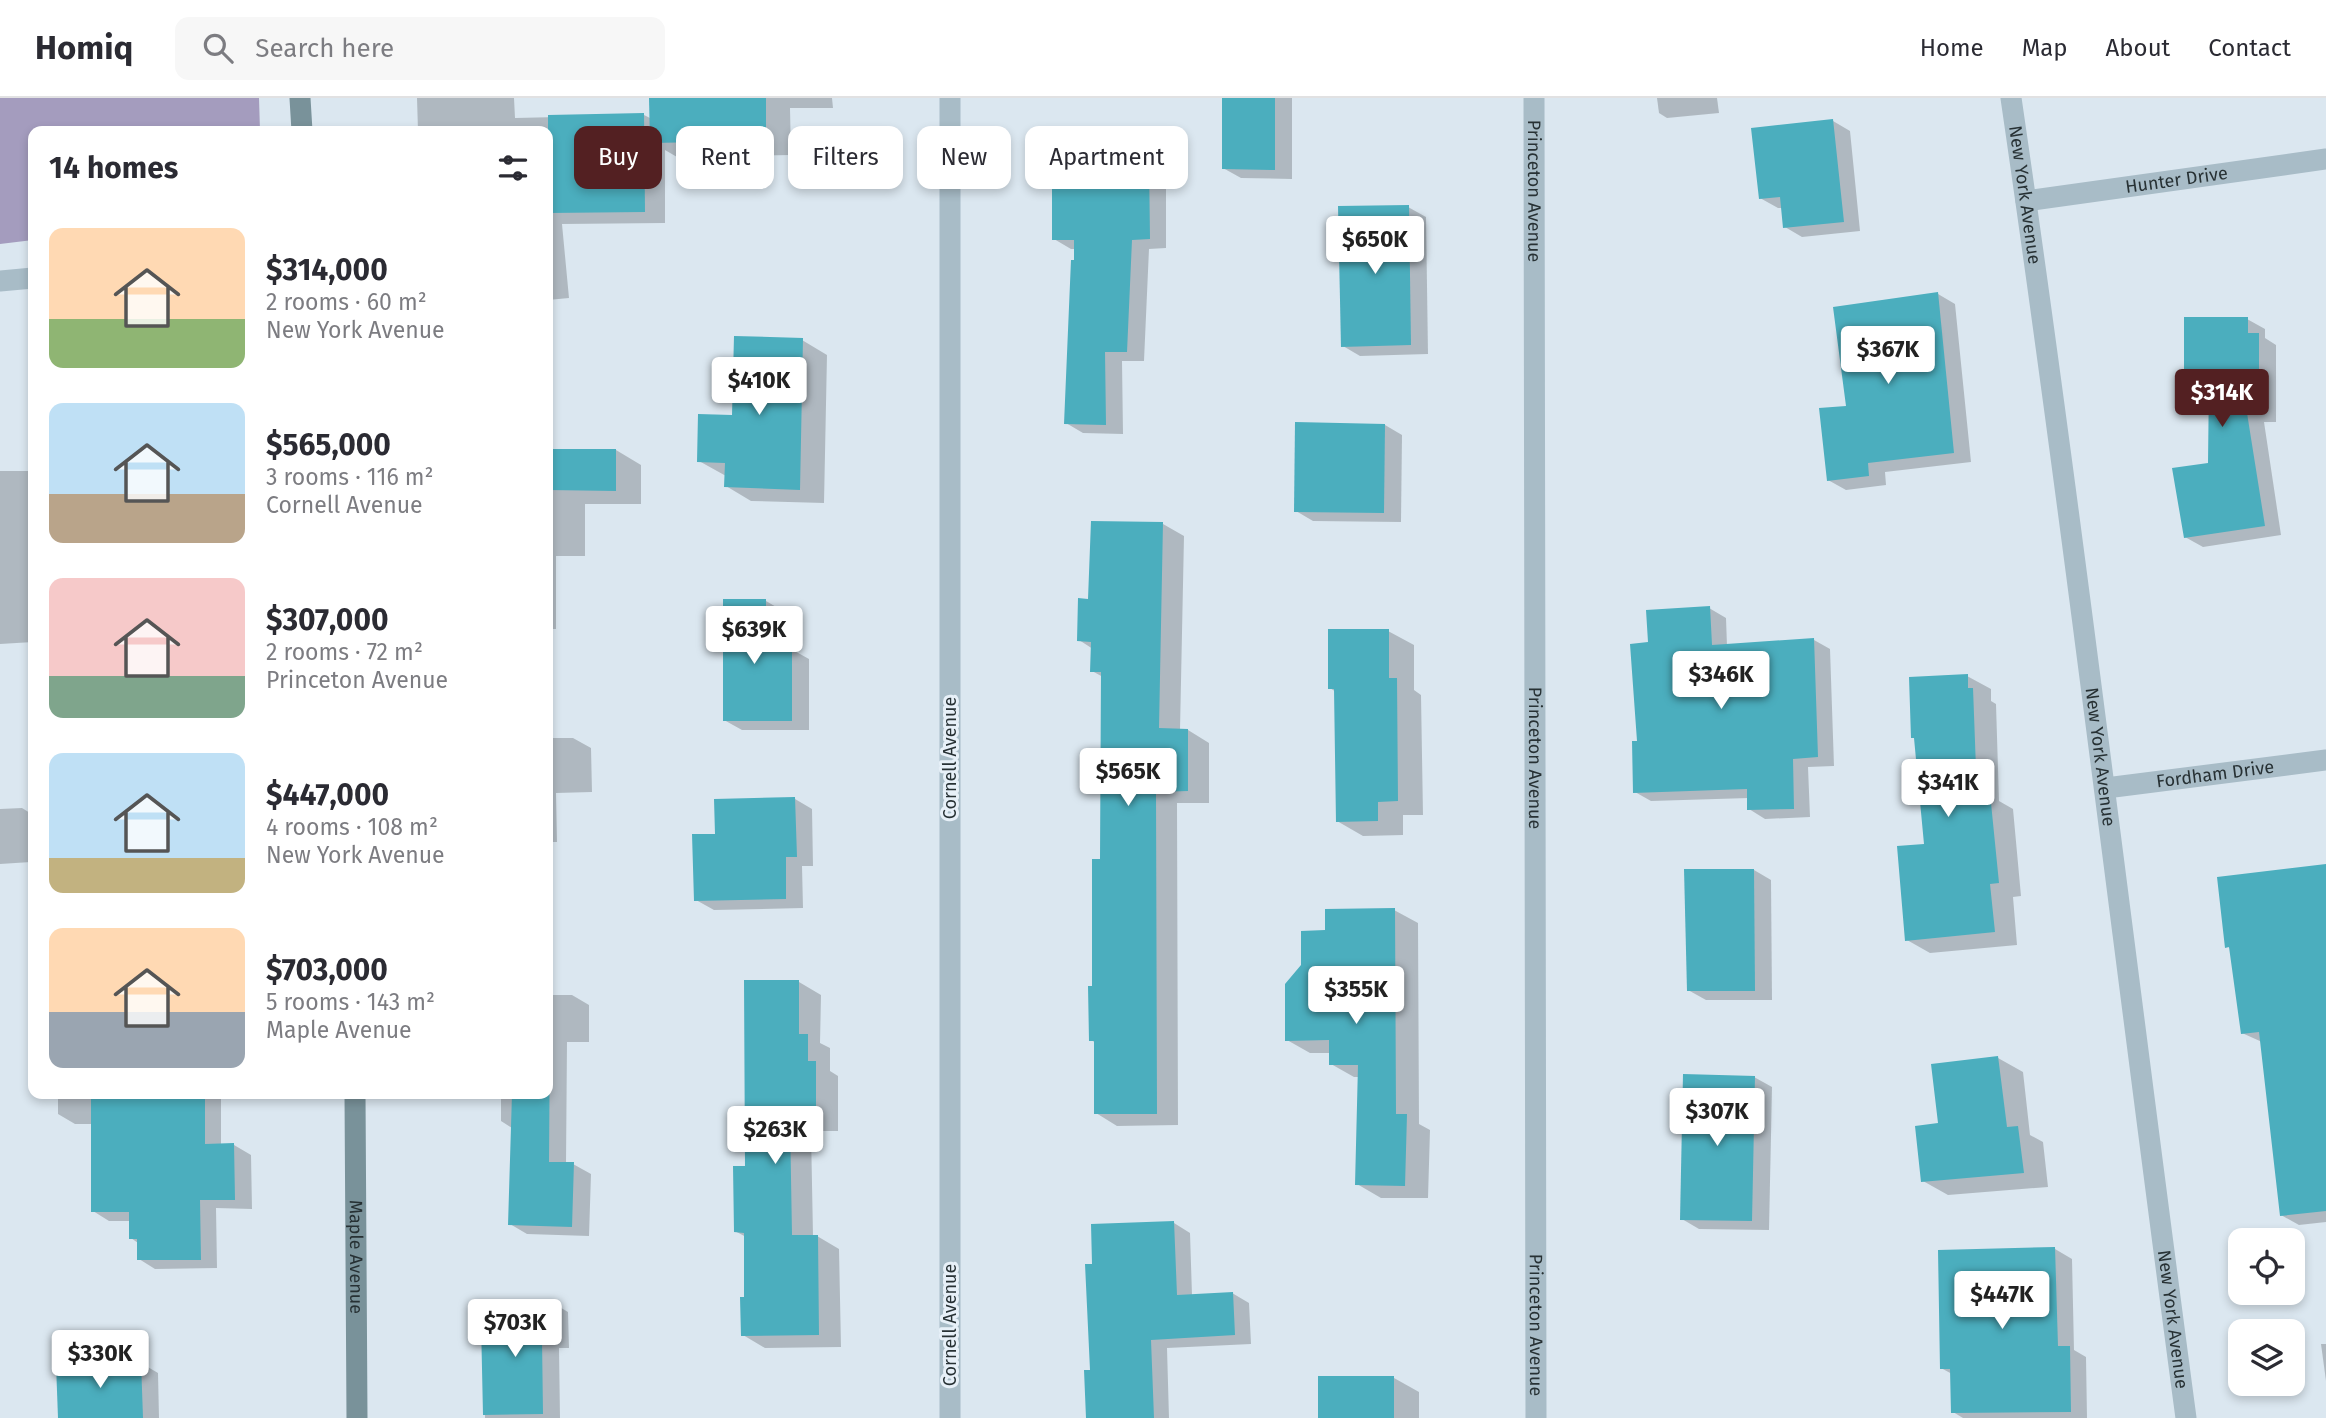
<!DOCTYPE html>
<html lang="en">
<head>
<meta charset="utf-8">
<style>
	:root { --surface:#fff; --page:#f7f7f7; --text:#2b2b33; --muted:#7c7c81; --line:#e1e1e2; --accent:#532022 }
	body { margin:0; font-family:"Fira Sans",sans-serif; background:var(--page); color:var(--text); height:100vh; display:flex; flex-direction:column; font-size:26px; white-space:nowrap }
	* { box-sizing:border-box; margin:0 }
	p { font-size:23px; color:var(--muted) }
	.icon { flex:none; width:38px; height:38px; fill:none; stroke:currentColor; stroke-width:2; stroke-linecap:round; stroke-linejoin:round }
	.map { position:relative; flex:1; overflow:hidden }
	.sheet { position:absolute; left:28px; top:28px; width:525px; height:973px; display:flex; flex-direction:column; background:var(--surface); border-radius:14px; box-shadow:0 4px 10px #0003 }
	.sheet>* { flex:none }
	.hud { position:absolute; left:574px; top:28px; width:665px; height:63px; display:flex; gap:14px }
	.buttons { position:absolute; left:2228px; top:1130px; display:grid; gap:14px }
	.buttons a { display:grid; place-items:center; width:77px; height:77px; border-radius:14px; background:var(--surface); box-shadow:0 4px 10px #0003; font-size:35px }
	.price { position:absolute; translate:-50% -60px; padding:0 16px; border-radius:7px; background:#fff; color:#222; font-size:23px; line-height:46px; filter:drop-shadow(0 2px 4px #0008) }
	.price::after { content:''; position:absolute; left:50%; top:42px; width:21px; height:16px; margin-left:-10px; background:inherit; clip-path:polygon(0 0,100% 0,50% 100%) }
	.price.current { background:var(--accent); color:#fff }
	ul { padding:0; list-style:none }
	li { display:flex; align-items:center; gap:21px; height:175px; padding:0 21px }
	li span { display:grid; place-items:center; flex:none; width:196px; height:140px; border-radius:14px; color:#555 }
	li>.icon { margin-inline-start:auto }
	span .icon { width:84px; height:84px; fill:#fffc; stroke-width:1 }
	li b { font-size:30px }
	h2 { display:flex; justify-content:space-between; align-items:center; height:84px; padding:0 21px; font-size:30px }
	.pill { padding:0 24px; border-radius:14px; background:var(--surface); box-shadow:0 4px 10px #0003; font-size:24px; line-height:63px }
	.pill.current { background:var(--accent); color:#fff }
	header { display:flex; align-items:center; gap:42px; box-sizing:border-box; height:98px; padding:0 35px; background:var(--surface); border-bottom:2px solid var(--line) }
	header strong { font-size:33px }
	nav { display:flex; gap:38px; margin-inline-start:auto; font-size:24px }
	.search { width:490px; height:63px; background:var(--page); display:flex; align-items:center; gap:18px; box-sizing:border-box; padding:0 24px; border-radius:14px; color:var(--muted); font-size:26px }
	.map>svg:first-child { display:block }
</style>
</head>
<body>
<header>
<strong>Homiq</strong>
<div class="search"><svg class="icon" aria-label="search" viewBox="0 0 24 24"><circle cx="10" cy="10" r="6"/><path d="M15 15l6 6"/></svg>Search here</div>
<nav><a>Home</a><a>Map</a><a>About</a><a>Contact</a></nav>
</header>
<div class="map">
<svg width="2326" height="1320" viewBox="0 0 2326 1320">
	<rect width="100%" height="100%" fill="#dbe7f0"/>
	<path fill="#a49cbe" d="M0,0H259L260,33H33V142L0,146Z"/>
	<g fill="#0003">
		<path d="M417,0H514L515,20L644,17L652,21L651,0H832L833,10H790L791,57L677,59L665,52V125L562,126L569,200L548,202V33H418Z"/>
		<path d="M1224,0H1292V81L1241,80L1223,70Z"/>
		<path d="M1657,0H1717L1719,15L1667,20L1659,15Z"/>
		<path d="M1833,23L1850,33L1860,133L1802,139L1785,129L1783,110H1778L1760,100Z"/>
		<path d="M1149,64L1166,74V150L1149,151L1144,263H1122L1123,336L1083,335L1066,325L1076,151H1071L1054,141Z"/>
		<path d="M1408,109L1426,119L1428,256L1360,258L1343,248Z"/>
		<path d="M1938,196L1955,206L1971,364L1885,374L1886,387L1846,392L1828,382L1848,309Z"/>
		<path d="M2247,221L2265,231V240L2276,247V324H2264L2281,437L2203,449L2185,439L2210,366L2211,291H2203L2186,281Z"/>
		<path d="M802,242L827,257L824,405L751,403L726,388V378L699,363L734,318Z"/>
		<path d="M1385,327L1402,337L1401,424L1313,423L1296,413Z"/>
		<path d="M616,352L641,367V406H585V458H556V531H548V353Z"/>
		<path d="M0,373H33V544L0,546Z"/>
		<path d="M1163,426L1184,438L1180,632H1188L1209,645V705H1177L1178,1027L1117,1028L1096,1015V945L1091,942L1102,763L1103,579L1092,573L1093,551L1079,542L1090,503Z"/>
		<path d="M766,503L783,513V551H791L809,561V632H742L724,622Z"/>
		<path d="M1709,510L1726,520L1727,548L1814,542L1830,551L1834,668L1808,669L1810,719L1765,721L1749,711V700L1651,703L1635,694L1650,546Z"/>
		<path d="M1388,533L1414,547V592L1421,597L1423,717H1403V737L1363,738L1337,723L1336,594L1330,590Z"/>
		<path d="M1967,578L1991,591V603L1996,606L1999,703L2013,711L2021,798L2013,799L2017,847L1930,855L1907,842L1926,747Z"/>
		<path d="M548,606L553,608V640H573L591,650L592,694L556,695L557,744H548Z"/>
		<path d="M795,701L812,711L813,768H802L803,810L714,812L696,802L717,737Z"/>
		<path d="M22,710L30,715L31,764L0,766V711Z"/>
		<path d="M2326,768V1124L2299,1127L2281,1117L2262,944L2242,935L2231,851L2227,848Z"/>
		<path d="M1754,772L1771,782L1772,902H1706L1688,892Z"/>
		<path d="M1394,812L1418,825L1419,1026L1430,1032L1428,1100H1381L1357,1086L1359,979H1354L1331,966V955H1310L1287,942L1327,834Z"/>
		<path d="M799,884L821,897L820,945L830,950V973L838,978V1033H811L813,1138H817L839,1151L841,1249L765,1250L743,1237L746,1139L735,1133L747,1070Z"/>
		<path d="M548,897H572L589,907V944H567L566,1066H573L591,1076L589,1138L527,1136L510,1126L512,1030L501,1023V996H548Z"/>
		<path d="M1998,960L2023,974L2030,1037L2043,1044L2048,1089L1948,1097L1923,1083L1940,1027Z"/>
		<path d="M1754,979L1772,989L1769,1132L1699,1131L1682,1121Z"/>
		<path d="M58,996H221V1047H234L251,1057L252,1111L216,1110L217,1170L155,1171L139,1161L138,1145L131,1140L130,1123H109L93,1113V1026H75L58,1016Z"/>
		<path d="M1174,1125L1190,1135L1192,1197L1232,1195L1249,1205L1251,1246L1167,1250L1169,1320H1087L1092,1273L1094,1167Z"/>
		<path d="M2055,1151L2072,1161L2074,1252L2086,1259L2087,1320H1963L1953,1314L1952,1276L1941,1270Z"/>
		<path d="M551,1204L568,1214L569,1250H559L560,1320H485L483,1226H507Z"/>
		<path d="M2321,1246H2326V1283Z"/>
		<path d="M141,1265L158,1275L159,1320H60Z"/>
		<path d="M1394,1280L1419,1294V1320H1320Z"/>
	</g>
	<g fill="#4baebe">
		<path d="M649,0H766V43L650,45Z"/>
		<path d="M1222,0H1275V72L1222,71Z"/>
		<path d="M644,15L645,114L548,115V17Z"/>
		<path d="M1833,21L1844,124L1783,130L1780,99L1759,101L1751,30Z"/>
		<path d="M1052,62H1149L1150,141L1132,142L1127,254H1105L1106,327L1064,326L1071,162H1074V142H1052Z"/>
		<path d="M1409,107L1411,247L1341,249L1338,108Z"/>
		<path d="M1938,194L1954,355L1868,365L1869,378L1827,383L1819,310L1846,308L1833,209Z"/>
		<path d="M2184,219H2248V235H2259V315H2247L2265,428L2184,440L2172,370L2208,365L2209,282H2184Z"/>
		<path d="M734,238L803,240L800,392L724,389L725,365L697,364L698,316L732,317Z"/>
		<path d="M1295,324L1385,326L1384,415L1294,414Z"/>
		<path d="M548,351H616V393L548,392Z"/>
		<path d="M1091,423L1163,424L1159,630L1188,631V693L1156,694L1157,1016H1094V943H1089L1088,888H1092V761H1100L1101,574H1090L1091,544L1077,543L1078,500L1088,501Z"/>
		<path d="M723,501H766V549L792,550V623H723Z"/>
		<path d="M1710,508L1712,547L1814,540L1818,659L1793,661L1794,711L1747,712V691L1633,695L1632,643H1637L1630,546L1648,544L1646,512Z"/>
		<path d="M1328,531H1389V580H1397L1398,703L1378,704V723L1336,724L1334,591H1328Z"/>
		<path d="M1968,576V590H1973L1977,697L1990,695L1999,785L1990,786L1995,834L1905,843L1897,748L1924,746L1914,640H1911L1909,579Z"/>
		<path d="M795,699L797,759H786V801L694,803L692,736H715L714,701Z"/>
		<path d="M2326,766V1113L2280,1118L2259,934L2241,936L2229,849L2225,850L2217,779Z"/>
		<path d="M1684,771H1754L1755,893H1687Z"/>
		<path d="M1395,810L1396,1016H1407L1405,1088L1355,1087L1358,967H1329V942L1285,943V886L1301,867V833L1325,832V811Z"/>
		<path d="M744,882H799V936H808V963H816V1022H790L792,1137H818L819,1237L741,1238L740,1199H744V1135L734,1134L733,1068H745Z"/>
		<path d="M548,926H550L549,1064H574L572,1129L508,1127L512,996H548Z"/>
		<path d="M1998,958L2007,1029L2018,1028L2024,1075L1921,1084L1915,1028L1938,1025L1931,966Z"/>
		<path d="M1683,976L1755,978L1752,1123L1680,1122Z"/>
		<path d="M91,996H205V1046L234,1045L235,1102H200L201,1162H137V1141H129V1114H91Z"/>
		<path d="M1174,1123L1177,1197L1233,1194L1235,1237L1151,1242L1154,1320H1086L1084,1272H1090L1085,1166H1092L1091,1126Z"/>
		<path d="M2055,1149L2058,1248H2070L2071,1314L1951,1315L1950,1271H1940L1938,1152Z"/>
		<path d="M551,1202L552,1241H542L543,1316L483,1317L481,1224H505V1203Z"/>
		<path d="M141,1263L143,1320H58L56,1266Z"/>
		<rect x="1318" y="1278" width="76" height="42"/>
	</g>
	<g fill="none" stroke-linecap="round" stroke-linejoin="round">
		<g stroke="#a8bcc7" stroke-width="21">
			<path d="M950,0V1320"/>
			<path id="s1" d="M1534,0L1536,1320"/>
			<path id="s2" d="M2011,0C2075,439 2127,880 2186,1320"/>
			<path id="s3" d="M2026,103L2326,61"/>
			<path d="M0,183L33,180"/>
			<path id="s4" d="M2106,690L2326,662"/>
		</g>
		<g stroke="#79929a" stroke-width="21">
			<path d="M300,0L302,33"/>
			<path id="s5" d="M355,996L357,1320"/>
		</g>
	</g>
	<g text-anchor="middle" stroke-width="6" stroke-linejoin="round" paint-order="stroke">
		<g font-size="18" fill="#273134" stroke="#e7f0f8">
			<text dy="6" stroke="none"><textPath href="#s3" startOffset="152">Hunter Drive</textPath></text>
			<text dy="6" stroke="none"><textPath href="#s1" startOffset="93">Princeton Avenue</textPath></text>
			<text dy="6" stroke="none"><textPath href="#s2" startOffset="98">New York Avenue</textPath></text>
			<text transform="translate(950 660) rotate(-90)" y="6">Cornell Avenue</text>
			<text dy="6" stroke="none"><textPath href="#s1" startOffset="660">Princeton Avenue</textPath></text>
			<text dy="6" stroke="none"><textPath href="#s2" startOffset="665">New York Avenue</textPath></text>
			<text dy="6" stroke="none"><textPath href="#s4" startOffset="110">Fordham Drive</textPath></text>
			<text dy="6" stroke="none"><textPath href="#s5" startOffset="163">Maple Avenue</textPath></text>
			<text dy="6" stroke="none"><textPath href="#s2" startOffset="1232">New York Avenue</textPath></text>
			<text transform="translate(950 1227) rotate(-90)" y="6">Cornell Avenue</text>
			<text dy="6" stroke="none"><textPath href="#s1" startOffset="1227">Princeton Avenue</textPath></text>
		</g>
	</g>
</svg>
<div class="buttons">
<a><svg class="icon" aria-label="locate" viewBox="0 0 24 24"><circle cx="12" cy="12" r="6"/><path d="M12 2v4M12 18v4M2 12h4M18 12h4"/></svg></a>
<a><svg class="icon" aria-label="layers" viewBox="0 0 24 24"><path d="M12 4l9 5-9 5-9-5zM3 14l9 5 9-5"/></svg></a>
</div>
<b class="price" style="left:1375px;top:178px">$650K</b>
<b class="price" style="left:1888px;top:288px">$367K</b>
<b class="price" style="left:759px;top:319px">$410K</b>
<b class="price current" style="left:2222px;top:331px">$314K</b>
<b class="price" style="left:754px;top:568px">$639K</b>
<b class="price" style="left:1721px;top:613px">$346K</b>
<b class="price" style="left:1128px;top:710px">$565K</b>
<b class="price" style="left:1948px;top:721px">$341K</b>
<b class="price" style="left:1356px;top:928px">$355K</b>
<b class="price" style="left:1717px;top:1050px">$307K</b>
<b class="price" style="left:775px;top:1068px">$263K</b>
<b class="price" style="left:2002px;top:1233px">$447K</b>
<b class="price" style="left:515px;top:1261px">$703K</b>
<b class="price" style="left:100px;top:1292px">$330K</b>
<div class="hud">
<a class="pill current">Buy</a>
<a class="pill">Rent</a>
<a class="pill">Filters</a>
<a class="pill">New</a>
<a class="pill">Apartment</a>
</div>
<section class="sheet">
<h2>14 homes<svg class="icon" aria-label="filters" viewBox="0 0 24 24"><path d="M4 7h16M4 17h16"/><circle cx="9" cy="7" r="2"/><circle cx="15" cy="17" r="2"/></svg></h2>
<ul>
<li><span style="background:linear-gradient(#ffd9b3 65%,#8fb573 0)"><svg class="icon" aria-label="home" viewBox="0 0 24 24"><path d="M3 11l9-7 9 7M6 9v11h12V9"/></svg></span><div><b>$314,000</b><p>2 rooms · 60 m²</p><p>New York Avenue</p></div></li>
<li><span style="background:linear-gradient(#bfe0f5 65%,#b9a48a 0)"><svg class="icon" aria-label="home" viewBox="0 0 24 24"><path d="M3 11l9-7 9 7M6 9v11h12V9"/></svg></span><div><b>$565,000</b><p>3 rooms · 116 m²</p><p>Cornell Avenue</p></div></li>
<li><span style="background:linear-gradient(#f6c9c9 70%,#7fa58c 0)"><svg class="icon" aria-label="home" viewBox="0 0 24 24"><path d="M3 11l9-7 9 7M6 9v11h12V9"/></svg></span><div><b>$307,000</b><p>2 rooms · 72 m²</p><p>Princeton Avenue</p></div></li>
<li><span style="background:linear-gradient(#bfe0f5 75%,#c2b280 0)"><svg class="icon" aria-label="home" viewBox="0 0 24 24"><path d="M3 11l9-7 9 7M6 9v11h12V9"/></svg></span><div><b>$447,000</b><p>4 rooms · 108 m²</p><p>New York Avenue</p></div></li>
<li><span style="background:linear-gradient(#ffd9b3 60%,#9aa5b1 0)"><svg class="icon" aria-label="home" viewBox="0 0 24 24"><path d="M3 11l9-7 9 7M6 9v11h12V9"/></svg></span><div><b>$703,000</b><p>5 rooms · 143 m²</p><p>Maple Avenue</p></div></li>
</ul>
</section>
</div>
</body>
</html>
